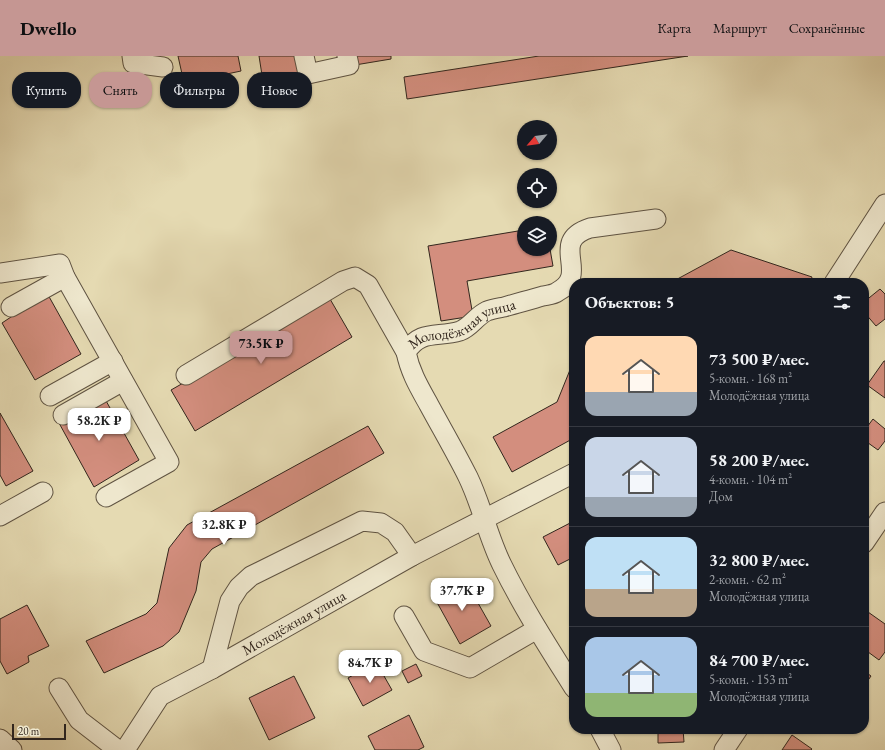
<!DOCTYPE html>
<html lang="ru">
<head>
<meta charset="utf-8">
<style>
	:root { --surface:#171b24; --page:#242831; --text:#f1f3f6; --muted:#9ea1a6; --line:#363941; --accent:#c59692 }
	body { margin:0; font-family:"EB Garamond",serif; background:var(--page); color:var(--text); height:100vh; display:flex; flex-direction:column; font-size:15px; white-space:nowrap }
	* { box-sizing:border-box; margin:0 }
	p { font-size:13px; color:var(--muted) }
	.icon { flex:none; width:22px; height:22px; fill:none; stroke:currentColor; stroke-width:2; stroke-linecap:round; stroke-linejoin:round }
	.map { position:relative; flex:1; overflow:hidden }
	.sheet { position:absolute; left:569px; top:222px; width:300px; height:456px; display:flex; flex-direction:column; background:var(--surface); border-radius:16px; box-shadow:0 1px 3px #0004 }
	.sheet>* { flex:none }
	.guide { position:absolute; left:12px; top:16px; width:380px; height:36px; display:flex; gap:8px }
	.needle { width:26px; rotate:241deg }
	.controls { position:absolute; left:517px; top:64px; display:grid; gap:8px }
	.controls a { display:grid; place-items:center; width:40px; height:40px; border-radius:50%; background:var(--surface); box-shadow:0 1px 3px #0004; font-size:20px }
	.scale { position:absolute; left:12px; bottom:10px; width:54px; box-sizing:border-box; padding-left:4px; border:2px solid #32261d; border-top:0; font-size:11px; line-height:14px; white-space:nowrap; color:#32261d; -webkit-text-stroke:3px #eee7cd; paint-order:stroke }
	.price { position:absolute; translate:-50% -34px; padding:0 9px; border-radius:8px; background:#fff; color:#222; font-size:13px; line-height:26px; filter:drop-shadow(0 1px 2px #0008) }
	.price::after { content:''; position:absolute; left:50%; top:24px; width:12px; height:9px; margin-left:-6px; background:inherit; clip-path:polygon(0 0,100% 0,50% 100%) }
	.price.current { background:var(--accent); color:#111 }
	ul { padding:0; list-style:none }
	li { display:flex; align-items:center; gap:12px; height:100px; padding:0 16px }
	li+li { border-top:1px solid var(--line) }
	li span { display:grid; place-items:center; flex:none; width:112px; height:80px; border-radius:12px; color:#555 }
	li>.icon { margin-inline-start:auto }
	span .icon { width:48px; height:48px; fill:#fffc; stroke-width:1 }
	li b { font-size:17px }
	h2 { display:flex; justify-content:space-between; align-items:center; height:48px; padding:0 16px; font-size:17px }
	.chip { padding:0 14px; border-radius:16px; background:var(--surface); box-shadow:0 1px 3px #0004; font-size:14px; line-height:36px }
	.chip.current { background:var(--accent); color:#111 }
	header { display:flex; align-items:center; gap:24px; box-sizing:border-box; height:56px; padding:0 20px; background:var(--accent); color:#111 }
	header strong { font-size:19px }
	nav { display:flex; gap:22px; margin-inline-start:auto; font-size:14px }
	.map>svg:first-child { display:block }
</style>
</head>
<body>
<header>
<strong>Dwello</strong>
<nav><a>Карта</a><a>Маршрут</a><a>Сохранённые</a></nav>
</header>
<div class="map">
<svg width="885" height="694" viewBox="0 0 885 694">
	<rect width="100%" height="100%" fill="#e5dab2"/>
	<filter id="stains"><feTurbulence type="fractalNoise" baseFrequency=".005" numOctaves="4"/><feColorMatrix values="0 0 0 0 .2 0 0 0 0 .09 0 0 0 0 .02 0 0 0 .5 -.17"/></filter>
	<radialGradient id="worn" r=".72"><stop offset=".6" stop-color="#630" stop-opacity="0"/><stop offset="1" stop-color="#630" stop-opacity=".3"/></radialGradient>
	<g fill="#d38e7e" stroke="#32261d">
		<path d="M178,0H238L241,15L184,27Z"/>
		<path d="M259,0H297L301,25L264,32Z"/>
		<path d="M353,0H391V3L355,9Z"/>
		<path d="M539,0H688L407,43L404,21Z"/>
		<path d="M524,174V193H550L553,210L467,225L473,260L441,265L428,190Z"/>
		<path d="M731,194L812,221L810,227H670Z"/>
		<path d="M880,233L885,238V263L876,270L864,256V246Z"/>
		<path d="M47,237L81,298L35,324L2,267Z"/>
		<path d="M330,243L352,281L195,375L171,334Z"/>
		<path d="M574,304V382L512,416L493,381L557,346Z"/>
		<path d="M884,305H885V342L867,329Z"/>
		<path d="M105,343L139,404L94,431L59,367Z"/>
		<path d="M0,357L33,415L6,430L0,419Z"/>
		<path d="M873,363L885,373V385L878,394L864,384V375Z"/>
		<path d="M368,370L384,397L212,493L201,506L196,535L179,576L163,590L104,617L86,585L146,558L157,547L169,492L187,469Z"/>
		<path d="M574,465V501L558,509L543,481Z"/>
		<path d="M465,524L491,570L460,588L434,541Z"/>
		<path d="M27,549L49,590L28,600L29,606L7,618L0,605V563Z"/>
		<path d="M868,556L885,568V596L879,604L864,593V561Z"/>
		<path d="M376,606L392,634L363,650L348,622Z"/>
		<path d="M416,608L422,620L408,627L402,615Z"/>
		<path d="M864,615L871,620L864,630Z"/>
		<path d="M294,620L315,662L269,684L249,642Z"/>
		<path d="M409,659L424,691L418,694H375L368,680Z"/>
		<path d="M658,673H683L684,686L658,687Z"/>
		<path d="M792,679L812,693L811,694H782Z"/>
	</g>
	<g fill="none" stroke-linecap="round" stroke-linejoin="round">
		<defs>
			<g id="minor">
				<path d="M132,0L133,7L163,11"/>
				<path d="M304,0L308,18L349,9L347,0"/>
				<path d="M0,217L60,208L65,221L169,406L106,441"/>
				<path d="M834,227L885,148"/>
				<path d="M11,251L65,221"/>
				<path d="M186,319L343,225L355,221L368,229L406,296"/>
				<path d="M50,340L113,305"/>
				<path d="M63,359L123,325"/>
				<path d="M0,460L43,436"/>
				<path d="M864,487L885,456"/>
				<path d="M404,560L424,595L470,612L537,573"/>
				<path d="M212,613L230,545L239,531L251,520L362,465L381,467L395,476L412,500"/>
				<path d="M59,632L79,664L118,694"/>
				<path id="s1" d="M574,632C549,592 523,552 502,509C488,481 482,450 468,421C456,397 442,373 429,349C419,331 410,316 406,296C421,273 437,282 460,275C471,271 476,260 487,255C492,253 499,252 504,251C517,247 530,244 543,240C547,239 553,239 557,236C592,218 547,186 590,172L656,163"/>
				<path d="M600,673L611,694"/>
				<path d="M0,683L12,694"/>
				<path id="s2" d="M125,694L160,640L212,613L412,500L574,417"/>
				<path d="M724,694L738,673"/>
			</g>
		</defs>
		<use href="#minor" stroke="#5f5342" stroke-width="21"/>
		<use href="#minor" stroke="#eee7cd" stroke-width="19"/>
	</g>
	<g text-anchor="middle" stroke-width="3.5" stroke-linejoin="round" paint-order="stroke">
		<g font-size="15" fill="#32261d" stroke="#eee7cd">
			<text dy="5" stroke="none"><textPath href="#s1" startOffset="442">Молодёжная улица</textPath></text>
			<text dy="5" stroke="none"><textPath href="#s2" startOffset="217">Молодёжная улица</textPath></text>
		</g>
	</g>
	<rect width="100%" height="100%" filter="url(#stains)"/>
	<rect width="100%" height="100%" fill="url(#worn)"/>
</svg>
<div class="controls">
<a><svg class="needle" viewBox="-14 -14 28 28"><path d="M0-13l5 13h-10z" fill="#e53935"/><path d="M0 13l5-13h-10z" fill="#9ea1a6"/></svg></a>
<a><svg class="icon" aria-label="locate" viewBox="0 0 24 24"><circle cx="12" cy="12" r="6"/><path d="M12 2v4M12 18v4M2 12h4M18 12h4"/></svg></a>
<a><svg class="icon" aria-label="layers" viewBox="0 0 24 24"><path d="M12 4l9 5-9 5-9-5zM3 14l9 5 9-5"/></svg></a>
</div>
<div class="scale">20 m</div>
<b class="price current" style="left:261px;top:309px">73.5K ₽</b>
<b class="price" style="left:99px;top:386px">58.2K ₽</b>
<b class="price" style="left:224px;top:490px">32.8K ₽</b>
<b class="price" style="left:462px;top:556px">37.7K ₽</b>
<b class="price" style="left:370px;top:628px">84.7K ₽</b>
<div class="guide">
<a class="chip">Купить</a>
<a class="chip current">Снять</a>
<a class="chip">Фильтры</a>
<a class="chip">Новое</a>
</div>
<section class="sheet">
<h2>Объектов: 5<svg class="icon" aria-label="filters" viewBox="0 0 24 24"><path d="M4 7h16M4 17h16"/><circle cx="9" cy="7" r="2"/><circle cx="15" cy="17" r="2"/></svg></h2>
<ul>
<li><span style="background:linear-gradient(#ffd9b3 70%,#9aa5b1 0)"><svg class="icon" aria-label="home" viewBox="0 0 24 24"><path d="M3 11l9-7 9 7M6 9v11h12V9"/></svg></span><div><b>73 500 ₽/мес.</b><p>5-комн. · 168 m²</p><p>Молодёжная улица</p></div></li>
<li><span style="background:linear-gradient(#c9d6e8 75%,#9aa5b1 0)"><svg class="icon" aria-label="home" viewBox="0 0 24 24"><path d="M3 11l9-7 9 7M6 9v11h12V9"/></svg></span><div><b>58 200 ₽/мес.</b><p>4-комн. · 104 m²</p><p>Дом</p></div></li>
<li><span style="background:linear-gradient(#bfe0f5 65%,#b9a48a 0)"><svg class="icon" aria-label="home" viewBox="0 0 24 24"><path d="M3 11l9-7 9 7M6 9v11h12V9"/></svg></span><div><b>32 800 ₽/мес.</b><p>2-комн. · 62 m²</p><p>Молодёжная улица</p></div></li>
<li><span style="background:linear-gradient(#a9c7e8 70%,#8fb573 0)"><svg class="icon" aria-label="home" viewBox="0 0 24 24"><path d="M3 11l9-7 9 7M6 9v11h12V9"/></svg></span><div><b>84 700 ₽/мес.</b><p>5-комн. · 153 m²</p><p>Молодёжная улица</p></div></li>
</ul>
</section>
</div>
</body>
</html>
